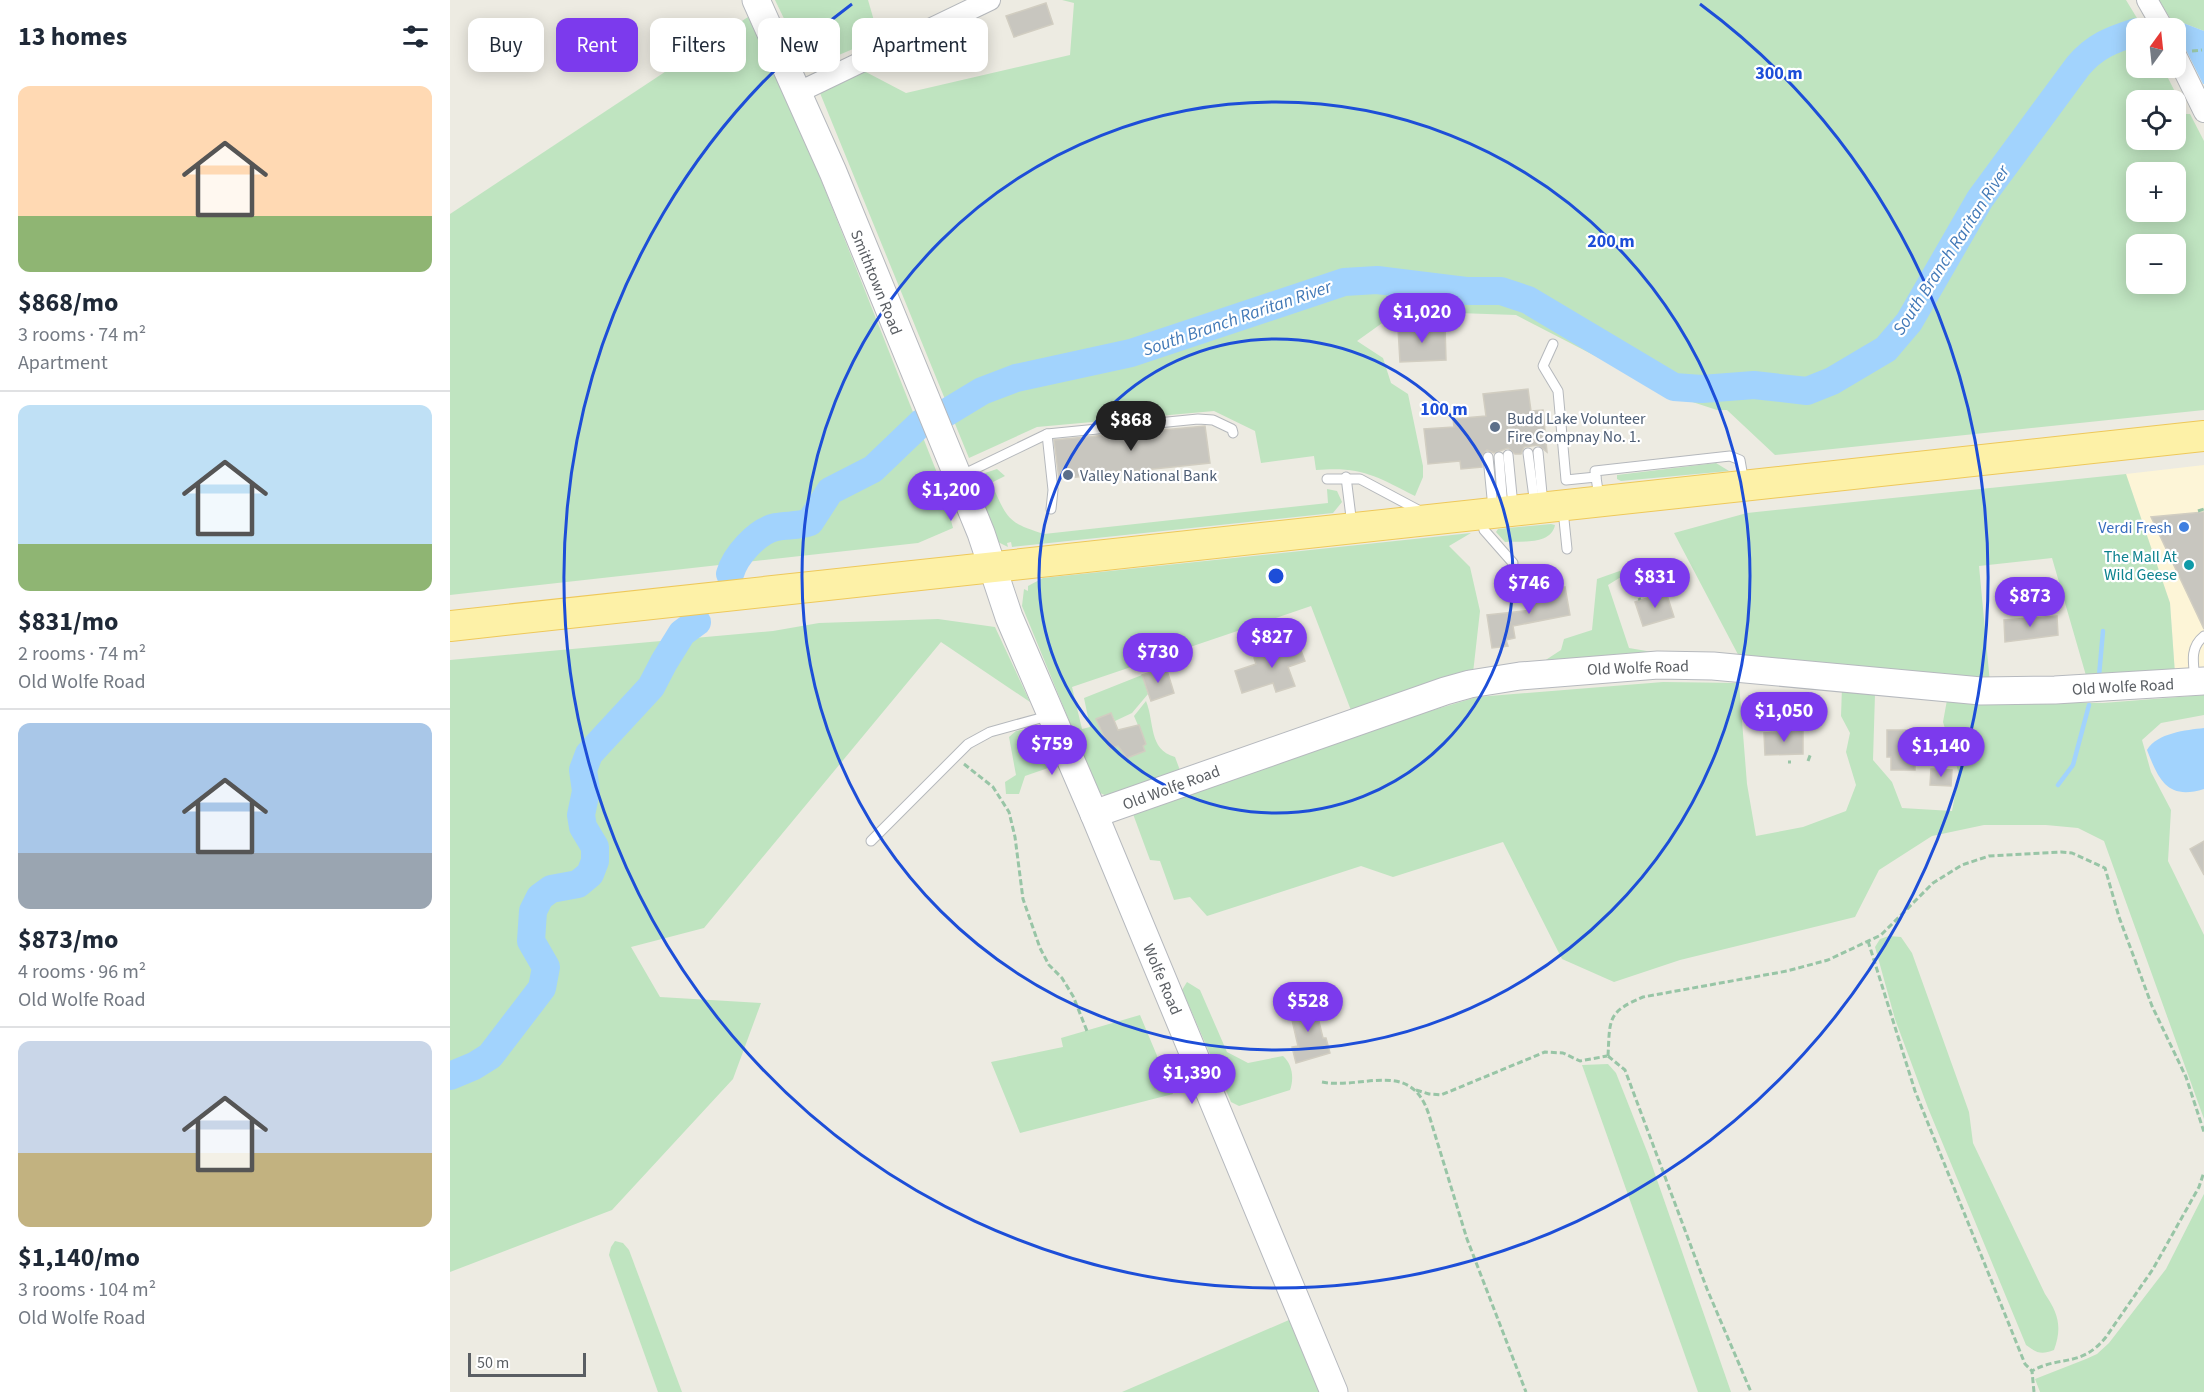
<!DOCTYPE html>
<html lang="en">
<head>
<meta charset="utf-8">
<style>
	:root { --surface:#fff; --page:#f2f2f3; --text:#1f2937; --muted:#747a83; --line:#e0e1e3; --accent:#7c3aed }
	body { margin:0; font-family:"Source Sans 3",sans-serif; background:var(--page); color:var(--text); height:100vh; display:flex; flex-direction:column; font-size:22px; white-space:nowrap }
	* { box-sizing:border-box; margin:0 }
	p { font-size:20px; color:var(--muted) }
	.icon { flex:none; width:33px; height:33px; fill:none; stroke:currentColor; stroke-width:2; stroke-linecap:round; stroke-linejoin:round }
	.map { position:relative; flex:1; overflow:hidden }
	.side { display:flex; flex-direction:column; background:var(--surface); width:450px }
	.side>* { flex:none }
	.hud { position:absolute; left:18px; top:18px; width:570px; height:54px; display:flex; gap:12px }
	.needle { width:39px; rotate:15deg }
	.fabs { position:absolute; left:1676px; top:18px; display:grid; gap:12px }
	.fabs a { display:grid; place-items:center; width:60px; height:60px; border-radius:12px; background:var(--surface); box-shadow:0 3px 15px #0003; font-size:30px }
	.scale { position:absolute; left:18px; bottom:15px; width:118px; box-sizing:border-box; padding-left:6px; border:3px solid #5a5e63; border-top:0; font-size:16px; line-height:21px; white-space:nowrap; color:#5a5e63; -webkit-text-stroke:4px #fff; paint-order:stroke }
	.price { position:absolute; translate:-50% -51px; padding:0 14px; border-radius:21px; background:var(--accent); color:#fff; font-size:20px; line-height:39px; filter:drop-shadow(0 2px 3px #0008) }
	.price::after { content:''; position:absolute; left:50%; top:36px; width:18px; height:14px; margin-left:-9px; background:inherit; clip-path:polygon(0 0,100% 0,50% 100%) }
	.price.current { background:#222; color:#fff }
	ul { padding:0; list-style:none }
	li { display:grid; align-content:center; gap:12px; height:318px; padding:0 18px }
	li+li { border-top:2px solid var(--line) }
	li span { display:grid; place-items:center; height:186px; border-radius:12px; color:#555 }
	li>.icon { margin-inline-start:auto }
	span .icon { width:108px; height:108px; fill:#fffc; stroke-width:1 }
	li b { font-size:26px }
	h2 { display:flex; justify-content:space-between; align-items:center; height:72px; padding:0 18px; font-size:26px }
	.pill { padding:0 21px; border-radius:12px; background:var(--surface); box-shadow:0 3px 15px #0003; font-size:21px; line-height:54px }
	.pill.current { background:var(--accent); color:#fff }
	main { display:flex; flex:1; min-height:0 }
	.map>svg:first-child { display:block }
</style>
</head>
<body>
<main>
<section class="side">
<h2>13 homes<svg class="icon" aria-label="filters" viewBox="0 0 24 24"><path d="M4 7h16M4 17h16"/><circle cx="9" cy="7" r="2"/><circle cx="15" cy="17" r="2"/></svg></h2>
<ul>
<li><span style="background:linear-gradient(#ffd9b3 70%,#8fb573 0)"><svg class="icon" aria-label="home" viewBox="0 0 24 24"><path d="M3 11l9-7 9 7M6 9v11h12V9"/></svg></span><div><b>$868/mo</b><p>3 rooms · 74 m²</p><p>Apartment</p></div></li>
<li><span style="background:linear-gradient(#bfe0f5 75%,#8fb573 0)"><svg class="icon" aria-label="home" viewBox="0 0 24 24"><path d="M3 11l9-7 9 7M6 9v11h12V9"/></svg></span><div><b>$831/mo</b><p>2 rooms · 74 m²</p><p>Old Wolfe Road</p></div></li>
<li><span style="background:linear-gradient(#a9c7e8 70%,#9aa5b1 0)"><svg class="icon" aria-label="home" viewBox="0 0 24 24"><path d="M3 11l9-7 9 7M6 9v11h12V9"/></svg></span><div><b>$873/mo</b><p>4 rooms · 96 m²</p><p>Old Wolfe Road</p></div></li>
<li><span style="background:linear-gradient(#c9d6e8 60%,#c2b280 0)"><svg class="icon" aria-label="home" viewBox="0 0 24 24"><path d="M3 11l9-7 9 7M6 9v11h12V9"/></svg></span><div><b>$1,140/mo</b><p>3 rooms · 104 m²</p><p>Old Wolfe Road</p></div></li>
</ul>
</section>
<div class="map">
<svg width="1754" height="1392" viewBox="0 0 1754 1392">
	<rect width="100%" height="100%" fill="#edebe2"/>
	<path fill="#fdf5d7" d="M1754,465V673L1725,674L1720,603L1676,474Z"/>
	<g fill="#bfe4c0" fill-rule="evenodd">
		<path d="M325,0H418L429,38L358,68Z"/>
		<path d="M612,0H1676L1693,28H1686V68H1713L1736,114H1740L1754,141V410L1325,455L1277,410H1267L1221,395L1066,315L949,311L907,341L933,358L941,383L958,394L973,466V477L965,496C926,476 911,466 866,470L864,456L811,463L805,431L764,411L587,427L519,458L370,93L414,71L456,93L620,55L624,3ZM1686,100H1725V140H1686ZM1686,172H1725V212H1686ZM1686,244H1725V284H1686Z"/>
		<path d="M1709,0H1754V31L1720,18Z"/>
		<path d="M301,15L340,101L491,483L503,528L468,543L0,595V214Z"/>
		<path d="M513,26L510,50C493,55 444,79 438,56L464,43Z"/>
		<path d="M1266,463L1279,471L1171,481L1167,479V475Z"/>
		<path d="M547,469L555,476L541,483C558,519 556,522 594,534L878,503L877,489L887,491L892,502L883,513L562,547L561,542L557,543L558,547L548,542L524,485L529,475Z"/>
		<path d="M1676,474L1720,603L1725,674L1637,679L1602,558L1529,566L1540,683L1293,664L1224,533L1297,513Z"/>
		<path d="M1101,524L1105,525C1101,545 1072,541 1055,542L1046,532L1048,529Z"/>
		<path d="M1021,533L999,546L1020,567L1030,611L1023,673L902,713L861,606L622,687L632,729L640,727L634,698L692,675L698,694L682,713L665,721L661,713L646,719L651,731L668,746L677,758L695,751L693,746L696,744L684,716L696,701C705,723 698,749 725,757L731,773L659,797L650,793L645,784L572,606L574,589L578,591V586L593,578Z"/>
		<path d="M1195,562L1158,585L1179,648L1220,655L1088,665L1111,650L1114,639L1142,630L1147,579Z"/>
		<path d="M488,619L545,627L580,702L491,642L254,928L181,947L210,997L311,1003L283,1079L162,1210L0,1272V660L323,631L369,623Z"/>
		<path d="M1213,682L1289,683L1297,784L1306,836L1353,827L1396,811L1406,785L1396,752L1400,733L1391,716L1392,687L1425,694L1423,760L1442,782L1452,808L1502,811L1509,774L1493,722L1497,700L1653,703L1754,695V715L1711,723L1692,740L1701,772L1721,810L1718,861L1754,935V1119L1654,841L1628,828L1596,825H1534L1482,836L1429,870L1405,917L1230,960L1164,982L1112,959L1053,842L943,877L911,866L757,916L740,897L724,900L710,861L700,860L683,814L960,717L1027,697Z"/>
		<path d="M581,728L598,736L604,752L598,768L575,776L569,794H556L555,782L566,775L559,737L566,731Z"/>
		<path d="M1439,936L1451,937L1462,953L1519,1112L1523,1143L1595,1294C1609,1314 1612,1328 1604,1350C1591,1355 1587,1353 1576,1345L1478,1108L1445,1019L1425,947L1430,939Z"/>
		<path d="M737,982L750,990L777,1052L798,1063L833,1056C843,1065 844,1079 840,1090L789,1106L781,1102L732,990Z"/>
		<path d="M690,1015L723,1094L570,1133L541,1062L613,1047L611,1038Z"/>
		<path d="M1158,1064L1166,1073L1198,1154L1281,1392H1248L1132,1065Z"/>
		<path d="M1754,1194V1392H1590L1585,1379L1636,1359L1647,1354L1659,1343L1716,1269Z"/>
		<path d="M165,1241L173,1243L179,1250L232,1392H208L159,1255L161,1247Z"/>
		<path d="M839,1320L869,1392H672Z"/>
	</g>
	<g fill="#a2d3fd">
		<path d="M1720,18L1754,31V84H1753Z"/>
		<path d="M1754,728V789C1718,800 1709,781 1697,750C1707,733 1736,730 1754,728Z"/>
	</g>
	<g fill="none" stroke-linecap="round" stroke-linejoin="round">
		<g stroke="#a2d3fd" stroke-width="4.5">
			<path d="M1649,676L1653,631"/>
			<path d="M1608,785L1623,765L1639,705"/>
		</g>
		<g stroke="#a2d3fd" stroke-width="28">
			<path d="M494,414L532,391L566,378L681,353L894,282L927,280L1016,291H1051L1078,300L1224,387L1252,389L1304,385L1357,391L1382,381L1436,349L1459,322L1530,199L1628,66C1645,46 1661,40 1686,32"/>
			<path d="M280,574C285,556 307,531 326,527C337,525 350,526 360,522L380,491L423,469L471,423"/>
			<path d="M0,1076L24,1066L40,1056L92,988L96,967L81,941L83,911L90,897L101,889L128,884L140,874L145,861V847L133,827L131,815L136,791L133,770L139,754L201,687L214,662L232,633L247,622"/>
		</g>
	</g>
	<g fill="#c8c6bf" stroke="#d1cdc1" stroke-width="1.5">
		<path d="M596,3L603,24L564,37L556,16Z"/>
		<path d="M995,326L996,360L950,362L948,328Z"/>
		<path d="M1078,389L1081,411L1093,410L1097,452L1088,445L1074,447L1071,454H1065L1058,448L1044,453L1037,450L1032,455V467L1011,469L1010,461L978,464L974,429L1004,427L1003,419L1036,416L1033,394Z"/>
		<path d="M755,426L760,463L609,479L604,440Z"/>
		<path d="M1754,512V629L1701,517Z"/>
		<path d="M1105,586L1106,589L1115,587L1120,615L1063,626L1065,638L1056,640L1058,646L1042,648L1037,615L1082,610L1080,592Z"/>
		<path d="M1216,592L1224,617L1193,626L1185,602Z"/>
		<path d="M1607,616L1608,635L1555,642L1554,620Z"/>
		<path d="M847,640L855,661L838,667L845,686L826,692L823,683L792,693L785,671L806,664L804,658Z"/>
		<path d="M716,667L724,693L701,701L692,675Z"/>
		<path d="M661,713L668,730L689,725L696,744L693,746L695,751L677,758L668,746L660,749L646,719Z"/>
		<path d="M1353,730V754L1315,755L1314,733Z"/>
		<path d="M1437,730H1459L1461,758H1465V770H1441V757H1437Z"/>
		<path d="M1481,769L1502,770L1501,786L1480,785Z"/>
		<path d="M1754,841V875L1740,849Z"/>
		<path d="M864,1001L873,1038H876L880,1053L846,1063L842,1047L848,1046L839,1007Z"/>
	</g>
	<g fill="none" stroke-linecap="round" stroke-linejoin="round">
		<defs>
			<g id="lane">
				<path d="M1103,344L1093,366L1108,391L1116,480L1146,477"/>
				<path d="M597,434L603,490L601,509"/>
				<path d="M1088,452L1093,504"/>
				<path d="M1078,453L1085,505"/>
				<path d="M1058,455L1063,506"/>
				<path d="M1038,457L1043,508"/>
				<path d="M1049,457L1053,508"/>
				<path d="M510,476L597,434L748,419L763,420L782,429L783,433"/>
				<path d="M896,477L902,525"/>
				<path d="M877,479H910L972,512"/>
				<path d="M1149,497L1145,471L1280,456L1290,460L1294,483"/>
				<path d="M1113,510L1117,549"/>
				<path d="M1032,519L1034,530L1063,563"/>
				<path d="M1745,678C1743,662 1740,647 1754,636"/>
				<path d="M421,841L518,744L540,732L598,716"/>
			</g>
			<g id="street">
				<path d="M1697,0L1713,28"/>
				<path d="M1725,53L1754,112"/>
				<path d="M349,92L540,0"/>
			</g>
			<g id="secondary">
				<path d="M306,0L383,172L531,533L559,617L644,814L884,1392"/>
				<path d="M644,814L995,691L1020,684L1070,676L1208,665L1263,666L1531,691L1605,690L1754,681"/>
			</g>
			<path id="primary" d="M0,626L1754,436"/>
		</defs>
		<use href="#lane" stroke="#b5b8bc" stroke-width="11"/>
		<use href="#street" stroke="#b5b8bc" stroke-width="22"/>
		<use href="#secondary" stroke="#b6b9be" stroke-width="29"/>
		<use href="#primary" stroke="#eec85a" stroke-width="32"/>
		<g stroke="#98c5a6" stroke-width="3" stroke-dasharray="6 3" stroke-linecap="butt">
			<path d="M1742,51L1752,50"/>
			<path d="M1748,511L1754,509"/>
			<path d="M1214,570L1218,566"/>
			<path d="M1189,598L1190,600"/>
			<path d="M1363,711H1368"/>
			<path d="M1349,715L1350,713"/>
			<path d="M1345,723L1346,721"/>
			<path d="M1331,731V728"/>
			<path d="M1358,761L1361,753"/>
			<path d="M1338,762H1341"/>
			<path d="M514,764L543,787L559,812L565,837L573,899L590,948L599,965L612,978L623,996L637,1031"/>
			<path d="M1418,941L1465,1091L1575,1364L1582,1371"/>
			<path d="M1158,1056C1160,1019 1157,1012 1193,997L1337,971L1378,960L1431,935L1483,883L1512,865L1539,856L1611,852L1622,853L1655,868L1669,917L1702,1006L1736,1077L1754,1132"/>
			<path d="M1158,1056L1175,1070L1257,1289L1301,1392"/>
			<path d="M872,1082C913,1090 961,1058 979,1115L1017,1239L1076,1392"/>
			<path d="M966,1090L979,1094L991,1095L1095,1052L1113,1053L1130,1061L1157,1056"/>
			<path d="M1584,1392L1582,1371C1610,1355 1631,1368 1656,1337L1703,1269L1749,1187L1754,1172"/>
		</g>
		<use href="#lane" stroke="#fff" stroke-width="9"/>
		<use href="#street" stroke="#fff" stroke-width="20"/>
		<use href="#secondary" stroke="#fff" stroke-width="27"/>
		<use href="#primary" stroke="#fdf1a7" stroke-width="30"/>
	</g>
	<g fill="none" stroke="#1d4ed8" stroke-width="3">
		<circle cx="826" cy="576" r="237"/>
		<circle cx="826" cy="576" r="474"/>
		<path d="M1250 4A712 712 0 1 1 402 4"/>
	</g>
	<g fill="#5c6f8a" stroke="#fff" stroke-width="2">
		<circle cx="1045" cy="427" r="6"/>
		<circle cx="618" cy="475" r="6"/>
	</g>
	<circle fill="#3f7fe0" stroke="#fff" stroke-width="2" cx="1734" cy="527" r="6"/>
	<circle fill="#0f9aa8" stroke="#fff" stroke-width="2" cx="1739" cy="565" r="6"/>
	<g text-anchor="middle" stroke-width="4.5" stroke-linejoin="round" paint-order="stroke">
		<g font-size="16" fill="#5a5e63" stroke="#fff">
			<text transform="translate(427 282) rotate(68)" y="6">Smithtown Road</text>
			<text transform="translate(1188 667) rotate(-2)" y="6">Old Wolfe Road</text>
			<text transform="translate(1673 686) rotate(-3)" y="6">Old Wolfe Road</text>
			<text transform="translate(721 787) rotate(-20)" y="6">Old Wolfe Road</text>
			<text transform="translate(713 979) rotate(67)" y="6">Wolfe Road</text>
		</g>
		<g font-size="16" fill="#4e5e75" stroke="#fff" text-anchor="start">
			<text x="1057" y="424">Budd Lake Volunteer<tspan x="1057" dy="18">Fire Compnay No. 1.</tspan></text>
			<text x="630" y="481">Valley National Bank</text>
		</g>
		<g font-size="16" fill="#366cbe" stroke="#fff" text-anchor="end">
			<text x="1722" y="533">Verdi Fresh</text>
		</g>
		<g font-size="16" fill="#0d838f" stroke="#fff" text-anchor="end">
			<text x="1727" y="562">The Mall At<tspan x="1727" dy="18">Wild Geese</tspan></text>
		</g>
		<g font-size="18" font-style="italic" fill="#4279b7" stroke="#fff">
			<text transform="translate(1501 250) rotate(-57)" y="6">South Branch Raritan River</text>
			<text transform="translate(787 318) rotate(-19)" y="6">South Branch Raritan River</text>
		</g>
	</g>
	<circle cx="826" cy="576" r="9" fill="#1d4ed8" stroke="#fff" stroke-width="3"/>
	<g font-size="18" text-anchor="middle" font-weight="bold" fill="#1d4ed8" stroke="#fff" stroke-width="4.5" stroke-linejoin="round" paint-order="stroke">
		<text x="1329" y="79">300 m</text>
		<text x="1161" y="247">200 m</text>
		<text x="994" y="415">100 m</text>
	</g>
</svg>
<div class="fabs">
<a><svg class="needle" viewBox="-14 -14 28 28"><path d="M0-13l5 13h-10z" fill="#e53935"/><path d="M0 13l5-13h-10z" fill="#747a83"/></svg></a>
<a><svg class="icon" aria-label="locate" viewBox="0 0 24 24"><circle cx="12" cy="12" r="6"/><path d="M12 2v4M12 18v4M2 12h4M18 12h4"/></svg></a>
<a>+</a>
<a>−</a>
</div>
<div class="scale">50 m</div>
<b class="price" style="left:972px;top:344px">$1,020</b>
<b class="price current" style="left:681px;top:452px">$868</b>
<b class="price" style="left:501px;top:522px">$1,200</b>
<b class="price" style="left:1205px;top:609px">$831</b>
<b class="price" style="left:1079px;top:615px">$746</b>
<b class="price" style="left:1580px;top:628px">$873</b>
<b class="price" style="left:822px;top:669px">$827</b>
<b class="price" style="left:708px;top:684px">$730</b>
<b class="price" style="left:1334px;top:743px">$1,050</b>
<b class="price" style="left:602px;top:776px">$759</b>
<b class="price" style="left:1491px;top:778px">$1,140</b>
<b class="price" style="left:858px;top:1033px">$528</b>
<b class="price" style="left:742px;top:1105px">$1,390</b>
<div class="hud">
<a class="pill">Buy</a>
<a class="pill current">Rent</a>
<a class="pill">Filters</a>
<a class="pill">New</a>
<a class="pill">Apartment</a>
</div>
</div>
</main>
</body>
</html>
